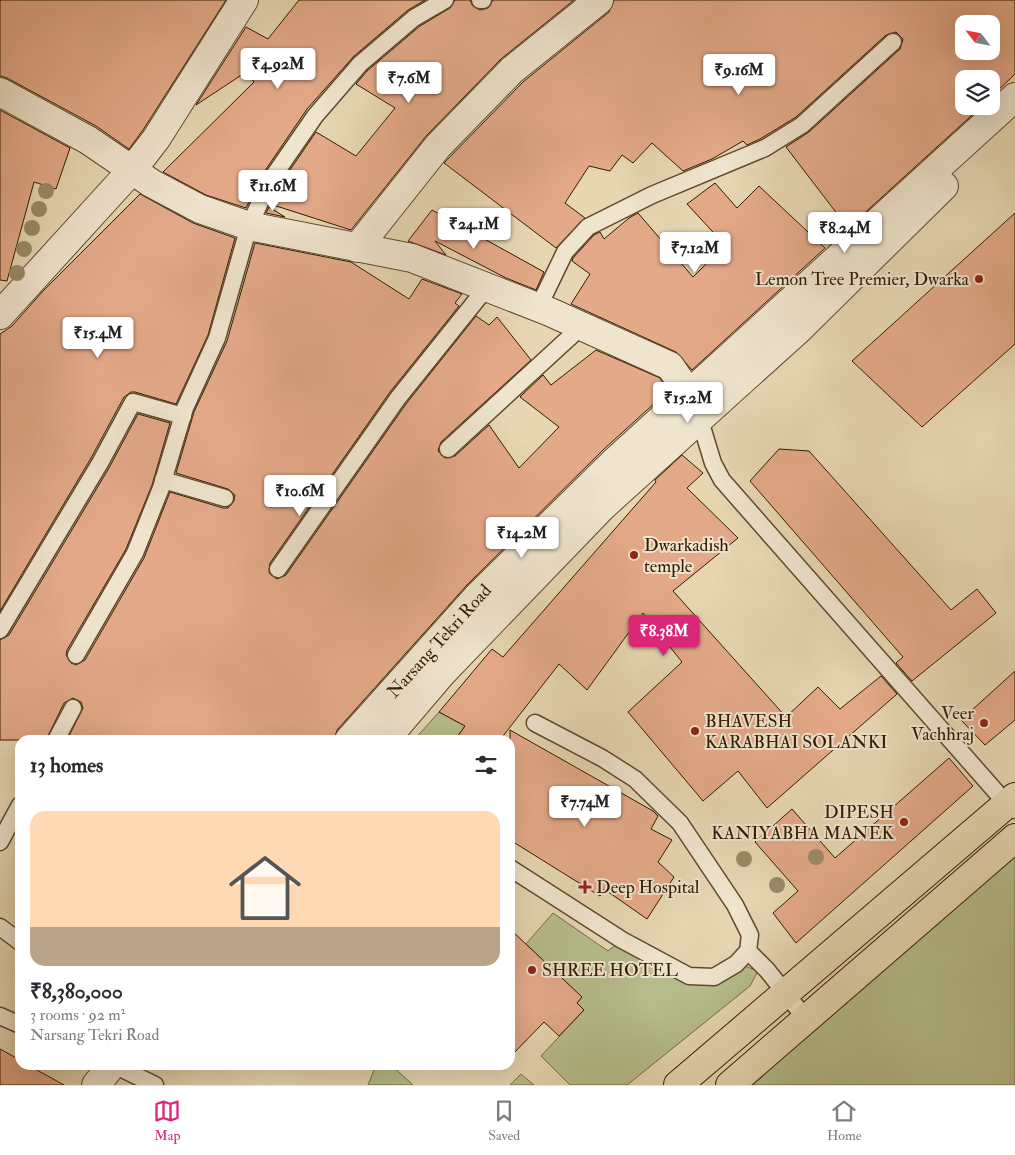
<!DOCTYPE html>
<html lang="en">
<head>
<meta charset="utf-8">
<style>
	:root { --surface:#fff; --page:#f2f2f3; --text:#2b2b33; --muted:#7c7c81; --line:#e1e1e2; --accent:#db2777 }
	body { margin:0; font-family:"IM FELL Double Pica",serif; background:var(--page); color:var(--text); height:100vh; display:flex; flex-direction:column; font-size:19px; white-space:nowrap }
	* { box-sizing:border-box; margin:0 }
	p { font-size:16px; color:var(--muted) }
	.icon { flex:none; width:28px; height:28px; fill:none; stroke:currentColor; stroke-width:2; stroke-linecap:round; stroke-linejoin:round }
	.map { position:relative; flex:1; overflow:hidden }
	.sheet { position:absolute; left:15px; top:735px; width:500px; height:335px; display:flex; flex-direction:column; background:var(--surface); border-radius:15px; box-shadow:0 5px 20px #0002 }
	.sheet>* { flex:none }
	.needle { width:32px; rotate:302deg }
	.tools { position:absolute; left:955px; top:15px; display:grid; gap:10px }
	.tools a { display:grid; place-items:center; width:45px; height:45px; border-radius:10px; background:var(--surface); box-shadow:0 5px 20px #0002; font-size:25px }
	.price { position:absolute; translate:-50% -42px; padding:0 11px; border-radius:5px; background:#fff; color:#222; font-size:16px; line-height:32px; filter:drop-shadow(0 1px 2px #0008) }
	.price::after { content:''; position:absolute; left:50%; top:30px; width:15px; height:11px; margin-left:-8px; background:inherit; clip-path:polygon(0 0,100% 0,50% 100%) }
	.price.active { background:var(--accent); color:#fff }
	ul { padding:0; list-style:none }
	li { display:grid; align-content:center; gap:10px; height:265px; padding:0 15px }
	li+li { border-top:1px solid var(--line) }
	li span { display:grid; place-items:center; height:155px; border-radius:15px; color:#555 }
	li>.icon { margin-inline-start:auto }
	span .icon { width:90px; height:90px; fill:#fffc; stroke-width:1 }
	li b { font-size:21px }
	h2 { display:flex; justify-content:space-between; align-items:center; height:60px; padding:0 15px; font-size:21px }
	.dock { display:flex; justify-content:space-around; align-items:center; height:70px; border-top:1px solid var(--line); background:var(--surface); font-size:14px; color:var(--muted) }
	.dock a { display:grid; justify-items:center; gap:2px }
	.dock .active { color:var(--accent) }
	.map>svg:first-child { display:block }
</style>
</head>
<body>
<div class="map">
<svg width="1015" height="1085" viewBox="0 0 1015 1085">
	<rect width="100%" height="100%" fill="#e6d6b2"/>
	<filter id="stains"><feTurbulence type="fractalNoise" baseFrequency=".004" numOctaves="4"/><feColorMatrix values="0 0 0 0 .2 0 0 0 0 .09 0 0 0 0 .02 0 0 0 .5 -.17"/></filter>
	<radialGradient id="worn" r=".72"><stop offset=".6" stop-color="#630" stop-opacity="0"/><stop offset="1" stop-color="#630" stop-opacity=".3"/></radialGradient>
	<g fill="#b6bd8b" stroke="#746c46">
		<path d="M439,712L465,726L455,740H414Z"/>
		<path d="M1015,838V1085H730Z"/>
		<path d="M553,913L608,951L618,943L689,976L745,966L758,971L750,986L627,1085H570L541,1056L584,1010L577,1003L582,997L526,944Z"/>
		<path d="M376,1065H391L413,1085H368Z"/>
		<path d="M521,1074L534,1085H510Z"/>
	</g>
	<g fill="#e4a989" stroke="#321b00" fill-rule="evenodd">
		<path d="M0,0H226L143,130L129,149L96,126L7,78L0,76Z"/>
		<path d="M299,0H425L408,10L354,56L307,109L262,175L246,208L206,195L163,172L254,82L246,72L196,105L246,27L268,39Z"/>
		<path d="M455,0H470L472,5L480,10L488,8L493,0H574L501,59L427,135L351,230L270,204L279,186L316,132L356,156L395,108L356,84L367,71L420,26L450,8Z"/>
		<path d="M614,0H1015V74L991,97V79H964V106H982L848,228L786,147L809,132L900,49L903,39L896,32L886,35L796,117L760,139L747,145L743,141L712,159L683,171L652,143L633,163L622,155L610,171L589,166L565,203L585,218L556,248L444,163L523,82L609,12ZM964,24H991V51H964Z"/>
		<path d="M0,110L70,148L56,189L34,182L7,281L0,280Z"/>
		<path d="M715,183L737,208L759,186L825,248L692,370L676,352L571,304L590,274L572,261L573,258L594,235L600,232L604,239L629,218L638,213L693,277L725,245L687,204Z"/>
		<path d="M140,194L193,223L235,238L208,335L176,404L135,392H131L124,397L91,458L0,611V334L12,326L43,291Z"/>
		<path d="M269,207L285,217L266,213Z"/>
		<path d="M432,210L544,272L536,290L506,278L435,241L446,255L408,241Z"/>
		<path d="M1015,213V344L922,427L852,361Z"/>
		<path d="M255,243L351,262L409,299L422,279L462,294L455,303L459,306L390,392L270,563L269,573L277,579L286,575L406,404L476,316L489,325L497,317L531,360L441,442L438,451L445,458L455,456L489,425L519,468L559,427L520,397L543,375L551,385L596,350L660,378L668,391L604,449L466,586L337,730L334,740H67L83,708L81,702L73,698L64,703L46,740H0V640L9,635L109,468L138,414L170,423L152,485L126,549L67,650L66,655L71,663L76,665L85,660L144,558L170,492L223,508H228L234,501L235,495L228,489L176,473L194,412L227,341Z"/>
		<path d="M779,449L809,451L951,610L977,589L996,613L912,681L896,663L903,657L750,481Z"/>
		<path d="M682,455L703,473L687,488L738,538L673,591L786,717L818,687L840,709L881,676L897,694L767,808L738,771L703,801L628,712L682,662L643,613L587,690L559,664L500,740H455L465,726L439,712L492,649L503,657L656,482L655,480Z"/>
		<path d="M1015,671V720L985,745L961,720Z"/>
		<path d="M510,730L653,811L658,816L651,829L672,840L658,862L674,877L647,919L604,889L600,896L510,840Z"/>
		<path d="M949,758L973,786L796,943L773,913L798,891L755,842L792,809L835,858Z"/>
		<path d="M510,929L582,997L577,1003L584,1010L559,1036L544,1022L510,1057Z"/>
		<path d="M0,1049L20,1060V1065H28L64,1085H0Z"/>
	</g>
	<g fill="none" stroke-linecap="round" stroke-linejoin="round">
		<defs>
			<g id="service">
				<path d="M480,0H483"/>
				<path d="M538,308L565,252L588,227L652,195L765,148L802,125L893,42"/>
				<path d="M699,417L713,463L722,480L1012,810"/>
				<path d="M448,449L582,326"/>
				<path d="M163,480L225,498"/>
				<path d="M278,569L398,398L487,287"/>
				<path d="M0,630L100,463L133,402L183,416"/>
				<path d="M76,655L135,553L161,488L185,408L217,338L249,226L270,181L315,116L360,64L414,18L445,0"/>
				<path d="M535,723L602,758L635,779L680,823L735,905L750,935L748,951L767,970L806,1019"/>
				<path d="M56,740L73,708"/>
				<path d="M0,842L20,805"/>
				<path d="M510,868L622,940L689,976L714,977L736,964L748,951"/>
				<path d="M0,927L20,942"/>
				<path d="M0,1016L18,1024"/>
				<path d="M114,1065L155,1085"/>
			</g>
			<g id="minor">
				<path d="M0,92L88,140L132,170"/>
				<path d="M357,248L438,146L512,70L599,0"/>
				<path d="M0,315L132,170L156,139L244,0"/>
			</g>
			<g id="tertiary">
				<path d="M132,170L151,183L200,209L249,226L412,258L550,312L670,366L689,394L696,411"/>
				<path d="M349,740L477,597L615,461L1015,97"/>
				<path d="M385,740L443,672L602,507L799,329L944,186"/>
				<path d="M96,1085L112,1065"/>
			</g>
			<g id="trunk">
				<path d="M678,1085L1015,797"/>
				<path d="M730,1085L1015,838"/>
			</g>
		</defs>
		<use href="#service" stroke="#5f4a2c" stroke-width="19"/>
		<use href="#minor" stroke="#5f4a2c" stroke-width="30"/>
		<use href="#tertiary" stroke="#5f4a2c" stroke-width="30"/>
		<use href="#trunk" stroke="#321b00" stroke-width="30"/>
		<use href="#service" stroke="#efe4cd" stroke-width="16"/>
		<use href="#minor" stroke="#efe4cd" stroke-width="28"/>
		<use href="#tertiary" stroke="#efe4cd" stroke-width="28"/>
		<use href="#trunk" stroke="#e6d6b2" stroke-width="28"/>
	</g>
	<g fill="#998a67">
		<circle cx="46" cy="191" r="8"/>
		<circle cx="39" cy="209" r="8"/>
		<circle cx="32" cy="228" r="8"/>
		<circle cx="24" cy="249" r="8"/>
		<circle cx="17" cy="273" r="8"/>
		<circle cx="816" cy="857" r="8"/>
		<circle cx="744" cy="859" r="8"/>
		<circle cx="777" cy="885" r="8"/>
	</g>
	<g fill="#8f2418" stroke="#efe4cd" stroke-width="2">
		<circle cx="979" cy="279" r="5"/>
		<circle cx="634" cy="555" r="5"/>
		<circle cx="984" cy="723" r="5"/>
		<circle cx="695" cy="731" r="5"/>
		<circle cx="904" cy="822" r="5"/>
		<path d="M582.5 879.5h5v5h5v5h-5v5h-5v-5h-5v-5h5z"/>
		<circle cx="532" cy="970" r="5"/>
	</g>
	<g text-anchor="middle" stroke-width="4" stroke-linejoin="round" paint-order="stroke">
		<g font-size="18" fill="#321b00" stroke="#efe4cd" text-anchor="start">
			<text x="969" y="285" text-anchor="end">Lemon Tree Premier, Dwarka</text>
			<text x="644" y="551">Dwarkadish<tspan x="644" dy="21">temple</tspan></text>
			<text x="974" y="719" text-anchor="end">Veer<tspan x="974" dy="21">Vachhraj</tspan></text>
			<text x="705" y="727">BHAVESH<tspan x="705" dy="21">KARABHAI SOLANKI</tspan></text>
			<text x="894" y="818" text-anchor="end">DIPESH<tspan x="894" dy="21">KANIYABHA MANEK</tspan></text>
			<text x="596" y="893">Deep Hospital</text>
			<text x="542" y="976">SHREE HOTEL</text>
		</g>
		<g font-size="18" fill="#321b00" stroke="#efe4cd">
			<text transform="translate(439 641) rotate(-48)" y="6">Narsang Tekri Road</text>
		</g>
	</g>
	<rect width="100%" height="100%" filter="url(#stains)"/>
	<rect width="100%" height="100%" fill="url(#worn)"/>
</svg>
<div class="tools">
<a><svg class="needle" viewBox="-14 -14 28 28"><path d="M0-13l5 13h-10z" fill="#e53935"/><path d="M0 13l5-13h-10z" fill="#7c7c81"/></svg></a>
<a><svg class="icon" aria-label="layers" viewBox="0 0 24 24"><path d="M12 4l9 5-9 5-9-5zM3 14l9 5 9-5"/></svg></a>
</div>
<b class="price" style="left:278px;top:90px">₹4.92M</b>
<b class="price" style="left:739px;top:96px">₹9.16M</b>
<b class="price" style="left:409px;top:104px">₹7.6M</b>
<b class="price" style="left:273px;top:212px">₹11.6M</b>
<b class="price" style="left:474px;top:250px">₹24.1M</b>
<b class="price" style="left:845px;top:254px">₹8.24M</b>
<b class="price" style="left:695px;top:274px">₹7.12M</b>
<b class="price" style="left:98px;top:359px">₹15.4M</b>
<b class="price" style="left:688px;top:424px">₹15.2M</b>
<b class="price" style="left:300px;top:517px">₹10.6M</b>
<b class="price" style="left:522px;top:559px">₹14.2M</b>
<b class="price active" style="left:664px;top:657px">₹8.38M</b>
<b class="price" style="left:585px;top:828px">₹7.74M</b>
<section class="sheet">
<h2>13 homes<svg class="icon" aria-label="filters" viewBox="0 0 24 24"><path d="M4 7h16M4 17h16"/><circle cx="9" cy="7" r="2"/><circle cx="15" cy="17" r="2"/></svg></h2>
<ul>
<li><span style="background:linear-gradient(#ffd9b3 75%,#b9a48a 0)"><svg class="icon" aria-label="home" viewBox="0 0 24 24"><path d="M3 11l9-7 9 7M6 9v11h12V9"/></svg></span><div><b>₹8,380,000</b><p>3 rooms · 92 m²</p><p>Narsang Tekri Road</p></div></li>
</ul>
</section>
</div>
<nav class="dock">
<a class="active"><svg class="icon" aria-label="map" viewBox="0 0 24 24"><path d="M3 6l6-2 6 2 6-2v14l-6 2-6-2-6 2zM9 4v14M15 6v14"/></svg>Map</a>
<a><svg class="icon" aria-label="saved" viewBox="0 0 24 24"><path d="M7 4h10v16l-5-4-5 4z"/></svg>Saved</a>
<a><svg class="icon" aria-label="home" viewBox="0 0 24 24"><path d="M3 11l9-7 9 7M6 9v11h12V9"/></svg>Home</a>
</nav>
</body>
</html>
